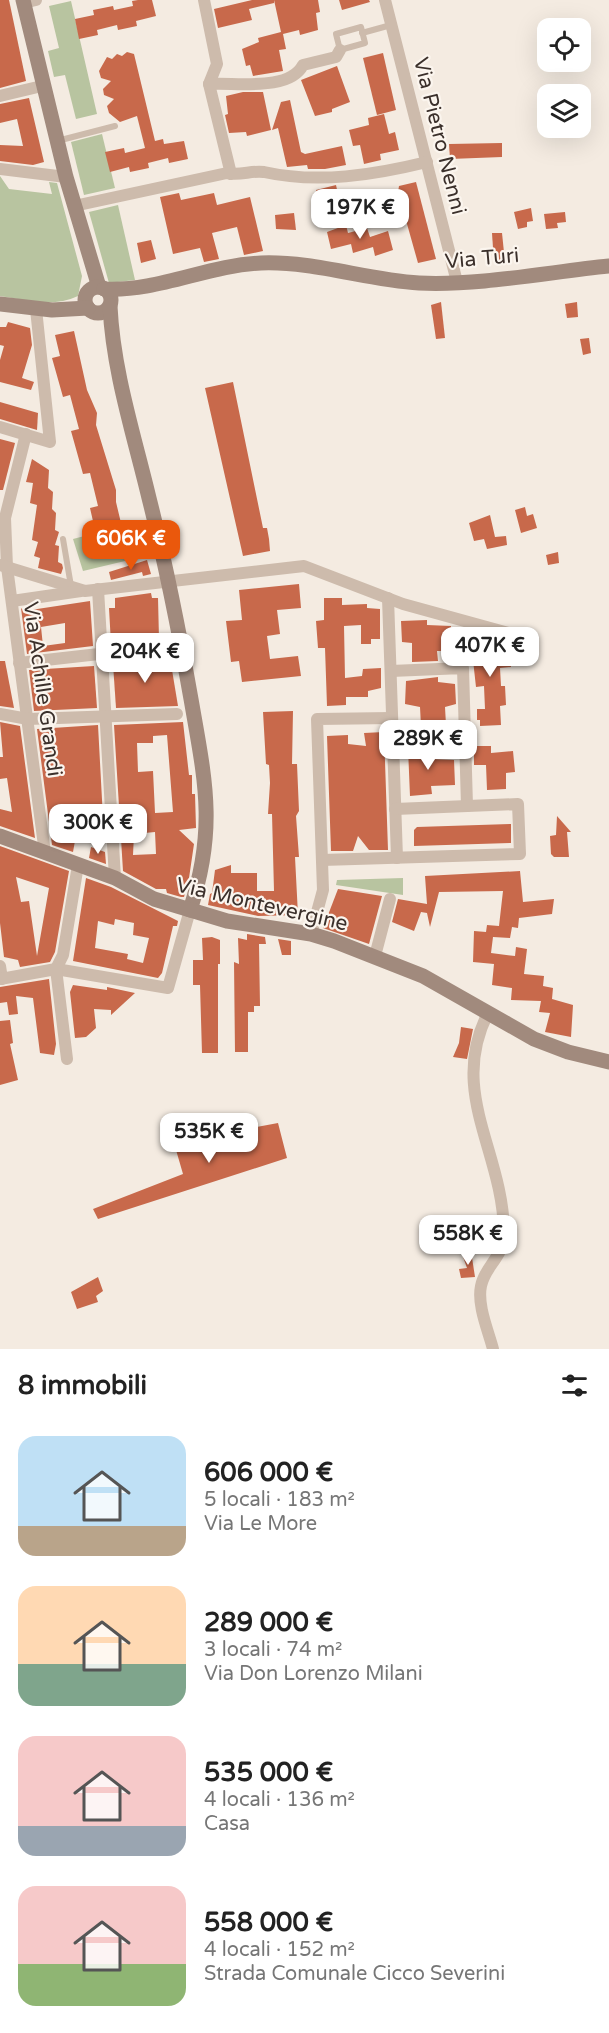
<!DOCTYPE html>
<html lang="it">
<head>
<meta charset="utf-8">
<style>
	:root { --surface:#fff; --page:#f2f2f2; --text:#222; --muted:#767676; --accent:#ea580c }
	body { margin:0; font-family:"Varela Round",sans-serif; background:var(--page); color:var(--text); height:100vh; display:flex; flex-direction:column; font-size:22px; white-space:nowrap }
	* { box-sizing:border-box; margin:0 }
	p { font-size:20px; color:var(--muted) }
	.icon { flex:none; width:33px; height:33px; fill:none; stroke:currentColor; stroke-width:2; stroke-linecap:round; stroke-linejoin:round }
	.map { position:relative; height:1349px; overflow:hidden }
	.side { display:flex; flex-direction:column; background:var(--surface); flex:1 }
	.side>* { flex:none }
	.tools { position:absolute; left:537px; top:18px; display:grid; gap:12px }
	.tools a { display:grid; place-items:center; width:54px; height:54px; border-radius:12px; background:var(--surface); box-shadow:0 6px 24px #0002; font-size:30px }
	.price { position:absolute; translate:-50% -51px; padding:0 14px; border-radius:12px; background:#fff; color:#222; font-size:20px; line-height:39px; filter:drop-shadow(0 2px 3px #0008) }
	.price::after { content:''; position:absolute; left:50%; top:36px; width:18px; height:14px; margin-left:-9px; background:inherit; clip-path:polygon(0 0,100% 0,50% 100%) }
	.price.on { background:var(--accent); color:#fff }
	ul { padding:0; list-style:none }
	li { display:flex; align-items:center; gap:18px; height:150px; padding:0 18px }
	li span { display:grid; place-items:center; flex:none; width:168px; height:120px; border-radius:18px; color:#555 }
	li>.icon { margin-inline-start:auto }
	span .icon { width:72px; height:72px; fill:#fffc; stroke-width:1 }
	li b { font-size:26px }
	h2 { display:flex; justify-content:space-between; align-items:center; height:72px; padding:0 18px; font-size:26px }
	.map>svg:first-child { display:block }
</style>
</head>
<body>
<div class="map">
<svg width="609" height="1349" viewBox="0 0 609 1349">
	<rect width="100%" height="100%" fill="#f4ebe1"/>
	<g fill="#b8c4a0">
		<path d="M71,1L97,114L76,119L65,75L54,77L48,51L59,48L49,6Z"/>
		<path d="M102,134L115,188L84,195L71,142Z"/>
		<path d="M0,176L9,189L52,194L49,182L57,183L82,276L78,296C53,308 26,300 0,296Z"/>
		<path d="M118,205L135,280L109,283L89,212Z"/>
		<path d="M138,522L146,556L83,571L73,539Z"/>
		<path d="M403,878V895L336,885L337,880Z"/>
	</g>
	<g fill="#c8694b" fill-rule="evenodd">
		<path d="M0,0H9L26,81L0,88Z"/>
		<path d="M138,0H152L156,16L136,21L137,26L118,30L117,25L97,30L98,35L79,39L75,19L94,15L93,10L113,6L114,10L133,6L132,1Z"/>
		<path d="M252,0H318L320,12L316,13L318,30L300,35L299,30L283,34L286,49L279,50L283,71L253,76L250,65L246,66L242,49L259,42L258,38L281,32L274,0V3L249,9L252,20L218,28L214,9Z"/>
		<path d="M339,0H369L370,2L342,10Z"/>
		<path d="M127,52L134,54L155,141L163,139L164,144L184,141L188,159L169,163L168,158L148,163L149,168L130,172L129,167L110,172L105,152L124,148L125,153L145,148L137,116L120,122L109,113L107,106L114,99L104,95L103,89L111,81L101,78L99,71L107,57L112,59L117,54L122,56Z"/>
		<path d="M383,53L396,110L377,115L363,58Z"/>
		<path d="M337,66L350,102L332,109V112L315,116L301,80Z"/>
		<path d="M243,92H263L271,130L247,136L246,132L229,133L225,115L228,114L226,96Z"/>
		<path d="M29,98L44,162L33,165L0,161V145L23,146L17,119L0,123V104Z"/>
		<path d="M290,100L301,152L305,154L342,146L346,165L325,169H308L307,165L287,167L278,128L272,130L281,102Z"/>
		<path d="M384,114L389,134L395,132L399,150L380,154L381,160L364,164L360,145L353,146L349,130L369,125L368,118Z"/>
		<path d="M502,143V157L450,159L449,144Z"/>
		<path d="M416,182L436,259L418,263L398,192L399,186Z"/>
		<path d="M336,185L338,194L357,189L360,197L379,191L383,209L364,216L362,207L343,213L340,204L321,210L316,190Z"/>
		<path d="M179,193L181,200L214,193L217,205L250,197L263,251L244,255L237,227L212,233L219,259L204,262L200,248L173,254L160,197Z"/>
		<path d="M531,208L533,221L527,222V227L518,229L514,212Z"/>
		<path d="M565,212L566,222L557,223L558,228L546,229L544,214Z"/>
		<path d="M294,213L296,230L276,229L275,215Z"/>
		<path d="M346,225L348,233L367,228L370,237L388,231L393,250L375,256L373,247L353,253L351,244L331,249L327,232Z"/>
		<path d="M492,233H502L505,262L494,263Z"/>
		<path d="M151,240L156,259L141,263L137,243Z"/>
		<path d="M441,302L445,338L436,339L431,305Z"/>
		<path d="M577,302L578,317L567,318L565,304Z"/>
		<path d="M8,322L30,328L32,345L22,378L34,382L31,390L0,382V360L4,346L0,345V327H6Z"/>
		<path d="M74,331L87,390L97,413L96,425L116,490V502L121,523L95,530L90,508L98,506L90,473L83,474L71,431L79,429L70,395L63,397L52,358L60,356L55,335Z"/>
		<path d="M589,338L591,353L583,355L580,339Z"/>
		<path d="M233,382L263,528H267L269,539L270,551L243,556L205,388Z"/>
		<path d="M0,402L38,413L37,430L0,419Z"/>
		<path d="M0,439L15,443L3,490H0Z"/>
		<path d="M32,459L49,470L48,488L53,492L52,509L56,513L55,530L59,532L55,545L59,546L58,562L62,564L63,568L61,574L38,568L40,558L34,556L38,542L32,540L37,505L30,503L33,483L26,482Z"/>
		<path d="M525,507L527,516L533,514L537,528L521,533L515,510Z"/>
		<path d="M490,515L495,537L506,536L507,545L487,549L484,539L474,541L469,523Z"/>
		<path d="M558,552L559,563L548,565L546,555Z"/>
		<path d="M147,560L151,574L143,576L142,572L111,580L109,572Z"/>
		<path d="M299,584L301,608L277,610L280,634L267,636L270,659L298,656L301,676L242,682L239,661L231,662L226,621L242,620L239,590Z"/>
		<path d="M151,593L152,598H158L159,639L111,644L109,608H115V598Z"/>
		<path d="M324,598H342V605L367,604V608L380,609V639H371V644H361V625L344,626L345,678L362,676L363,669L381,668V688L368,691V697H346V705L327,706L325,648H318L316,621L324,620Z"/>
		<path d="M90,601L93,646L27,654L21,608L24,611ZM65,623V643L43,646L41,627Z"/>
		<path d="M427,620V625L451,626V651H437L438,661L412,662V643L402,642L401,621Z"/>
		<path d="M469,639L487,641V647L510,646L511,667L500,668L501,686H505L506,705L500,706L501,725L480,726V720H477V709H485L484,686L476,687L473,660H469Z"/>
		<path d="M170,658L178,706L116,708L113,664Z"/>
		<path d="M0,661H5L14,708L0,706Z"/>
		<path d="M94,666L97,708L34,711L29,670Z"/>
		<path d="M438,677V682L455,684L456,704L445,707L446,725L421,726L420,707L405,704L406,681Z"/>
		<path d="M293,711L292,764H297L299,811L296,816L299,857H295L298,915L258,916L208,905L210,894L212,893L215,870L231,865V873H257V891H274L272,814H268L270,783L269,765L266,764L263,712Z"/>
		<path d="M0,722L20,726L35,838L0,826V809L12,812L7,778L0,779V757H3Z"/>
		<path d="M183,722L189,775H192V794H195L196,828L179,830L194,844L189,878L184,897H181L167,893L166,889H156L123,871L114,725ZM167,735L173,812L155,813L153,771L138,772L137,743H153V736ZM155,832L156,854L133,855L134,834Z"/>
		<path d="M98,725L104,837L92,839L94,827L78,824L73,852L52,845L37,729Z"/>
		<path d="M384,732L388,850H369L358,836L353,851H331L327,736L348,735V744L366,746L364,733Z"/>
		<path d="M429,745L431,759L454,760L455,785L431,786L432,794L410,796L408,748Z"/>
		<path d="M474,746H491V753L513,751L515,772L506,773V789L487,790L486,765H474Z"/>
		<path d="M557,816L571,832H567L569,857H554L551,854L550,836L556,835Z"/>
		<path d="M511,824V843L414,846V830L417,827Z"/>
		<path d="M0,846L69,871L55,952L50,962L20,967L18,960L4,957L0,923ZM16,877L49,888L37,956L29,901L21,902Z"/>
		<path d="M91,847L105,852L106,864L89,858Z"/>
		<path d="M520,871L523,902L554,899L552,914L519,918L518,928L512,927L510,938L493,937L491,953L515,956L516,947L527,949L524,974L544,976L543,986L553,988L552,999L573,1005L571,1037L545,1032L550,1013L539,1012L541,1001L511,1000L512,988L492,985L494,964L473,962L474,931L486,932L487,925L499,926L503,891L439,892L430,927L427,913L421,912L414,931L392,922L398,899L427,904L425,876Z"/>
		<path d="M86,878L111,887L178,921L177,926H173L162,973L158,978L73,961ZM115,919L134,923L133,935L149,938L143,963L127,959L128,954L95,948L98,921L114,925Z"/>
		<path d="M338,889L382,896L369,944L323,928Z"/>
		<path d="M247,934L265,937L266,944H259L260,1006H254V1012H248V1052H235L234,962L239,964L238,938L247,940Z"/>
		<path d="M212,937L220,940V964H218V1053H202L200,985H193V960H203L202,938Z"/>
		<path d="M278,939L291,941V955H282Z"/>
		<path d="M49,979L56,1044L54,1055L40,1053L33,998L16,996L18,1014L9,1015L7,1002L0,1003V987Z"/>
		<path d="M73,985L107,990V987L135,993L111,1015V1010L94,1009L96,1028L86,1037L75,1038L70,992Z"/>
		<path d="M10,1020L13,1043L10,1044L18,1080L0,1085V1021Z"/>
		<path d="M461,1027L473,1029L467,1059L453,1057L459,1043Z"/>
		<path d="M278,1123L287,1158L98,1219L93,1209L183,1174L174,1143Z"/>
		<path d="M471,1251L475,1277L461,1278L459,1269L467,1268L462,1254Z"/>
		<path d="M98,1277L103,1291L96,1296L98,1302L77,1309L71,1292Z"/>
	</g>
	<g fill="none" stroke-linecap="round" stroke-linejoin="round">
		<g stroke="#cdbbac" stroke-width="6">
			<path d="M361,27L365,43L340,50L336,34Z"/>
			<path d="M362,33L391,25"/>
			<path d="M57,141L115,126"/>
			<path d="M63,539L71,586"/>
		</g>
		<g stroke="#cdbbac" stroke-width="12">
			<path d="M204,0L217,64L209,84L231,174"/>
			<path d="M385,0L457,282"/>
			<path d="M23,3L36,0"/>
			<path d="M209,84C235,82 289,92 303,65L336,57L340,50"/>
			<path d="M0,96L42,86"/>
			<path d="M0,169L66,177"/>
			<path d="M74,206L227,173C240,176 252,170 264,172C318,184 374,175 427,162"/>
			<path d="M0,427L50,442L36,309"/>
			<path d="M26,434L5,518L7,567L45,853"/>
			<path d="M0,565L85,591L304,566L403,604L519,636"/>
			<path d="M98,589L115,878"/>
			<path d="M388,598L397,858"/>
			<path d="M12,601L81,591"/>
			<path d="M19,663L161,647"/>
			<path d="M391,671L463,668L467,806"/>
			<path d="M0,714L28,719L177,714"/>
			<path d="M393,735L465,732"/>
			<path d="M322,860L520,854L518,804L395,809"/>
			<path d="M311,934L323,890L317,719L392,718"/>
			<path d="M375,956L390,899"/>
			<path d="M0,966L2,979"/>
			<path d="M0,979L56,969L168,988L190,910"/>
			<path d="M488,1013C448,1092 503,1151 504,1232C504,1258 485,1265 481,1286C477,1305 488,1330 493,1349"/>
			<path d="M67,1059L56,969L63,955L78,865"/>
		</g>
		<g stroke="#a18a7d" stroke-width="15">
			<path d="M23,0L66,177L99,287"/>
			<circle cx="98" cy="300" r="13"/>
			<path d="M104,289C158,292 208,265 261,263C315,261 366,280 419,283C478,286 549,272 609,266"/>
			<path d="M0,304L52,310L88,308"/>
			<path d="M110,306C113,371 134,435 149,498C166,565 179,631 191,699C205,780 217,828 190,910"/>
			<path d="M0,836L115,878L154,899L227,921L311,934L334,941L423,976L534,1039L568,1052L609,1062"/>
		</g>
	</g>
	<g text-anchor="middle" stroke-width="4.5" stroke-linejoin="round" paint-order="stroke">
		<g font-size="21" fill="#3b302b" stroke="#fbf5ee">
			<text transform="translate(440 136) rotate(76)" y="7">Via Pietro Nenni</text>
			<text transform="translate(482 258) rotate(-5)" y="7">Via Turi</text>
			<text transform="translate(43 689) rotate(82)" y="7">Via Achille Grandi</text>
			<text transform="translate(262 904) rotate(13)" y="7">Via Montevergine</text>
		</g>
	</g>
</svg>
<div class="tools">
<a><svg class="icon" aria-label="locate" viewBox="0 0 24 24"><circle cx="12" cy="12" r="6"/><path d="M12 2v4M12 18v4M2 12h4M18 12h4"/></svg></a>
<a><svg class="icon" aria-label="layers" viewBox="0 0 24 24"><path d="M12 4l9 5-9 5-9-5zM3 14l9 5 9-5"/></svg></a>
</div>
<b class="price" style="left:360px;top:240px">197K €</b>
<b class="price on" style="left:131px;top:571px">606K €</b>
<b class="price" style="left:490px;top:678px">407K €</b>
<b class="price" style="left:145px;top:684px">204K €</b>
<b class="price" style="left:428px;top:771px">289K €</b>
<b class="price" style="left:98px;top:855px">300K €</b>
<b class="price" style="left:209px;top:1164px">535K €</b>
<b class="price" style="left:468px;top:1266px">558K €</b>
</div>
<section class="side">
<h2>8 immobili<svg class="icon" aria-label="filters" viewBox="0 0 24 24"><path d="M4 7h16M4 17h16"/><circle cx="9" cy="7" r="2"/><circle cx="15" cy="17" r="2"/></svg></h2>
<ul>
<li><span style="background:linear-gradient(#bfe0f5 75%,#b9a48a 0)"><svg class="icon" aria-label="home" viewBox="0 0 24 24"><path d="M3 11l9-7 9 7M6 9v11h12V9"/></svg></span><div><b>606 000 €</b><p>5 locali · 183 m²</p><p>Via Le More</p></div></li>
<li><span style="background:linear-gradient(#ffd9b3 65%,#7fa58c 0)"><svg class="icon" aria-label="home" viewBox="0 0 24 24"><path d="M3 11l9-7 9 7M6 9v11h12V9"/></svg></span><div><b>289 000 €</b><p>3 locali · 74 m²</p><p>Via Don Lorenzo Milani</p></div></li>
<li><span style="background:linear-gradient(#f6c9c9 75%,#9aa5b1 0)"><svg class="icon" aria-label="home" viewBox="0 0 24 24"><path d="M3 11l9-7 9 7M6 9v11h12V9"/></svg></span><div><b>535 000 €</b><p>4 locali · 136 m²</p><p>Casa</p></div></li>
<li><span style="background:linear-gradient(#f6c9c9 65%,#8fb573 0)"><svg class="icon" aria-label="home" viewBox="0 0 24 24"><path d="M3 11l9-7 9 7M6 9v11h12V9"/></svg></span><div><b>558 000 €</b><p>4 locali · 152 m²</p><p>Strada Comunale Cicco Severini</p></div></li>
</ul>
</section>
</body>
</html>
